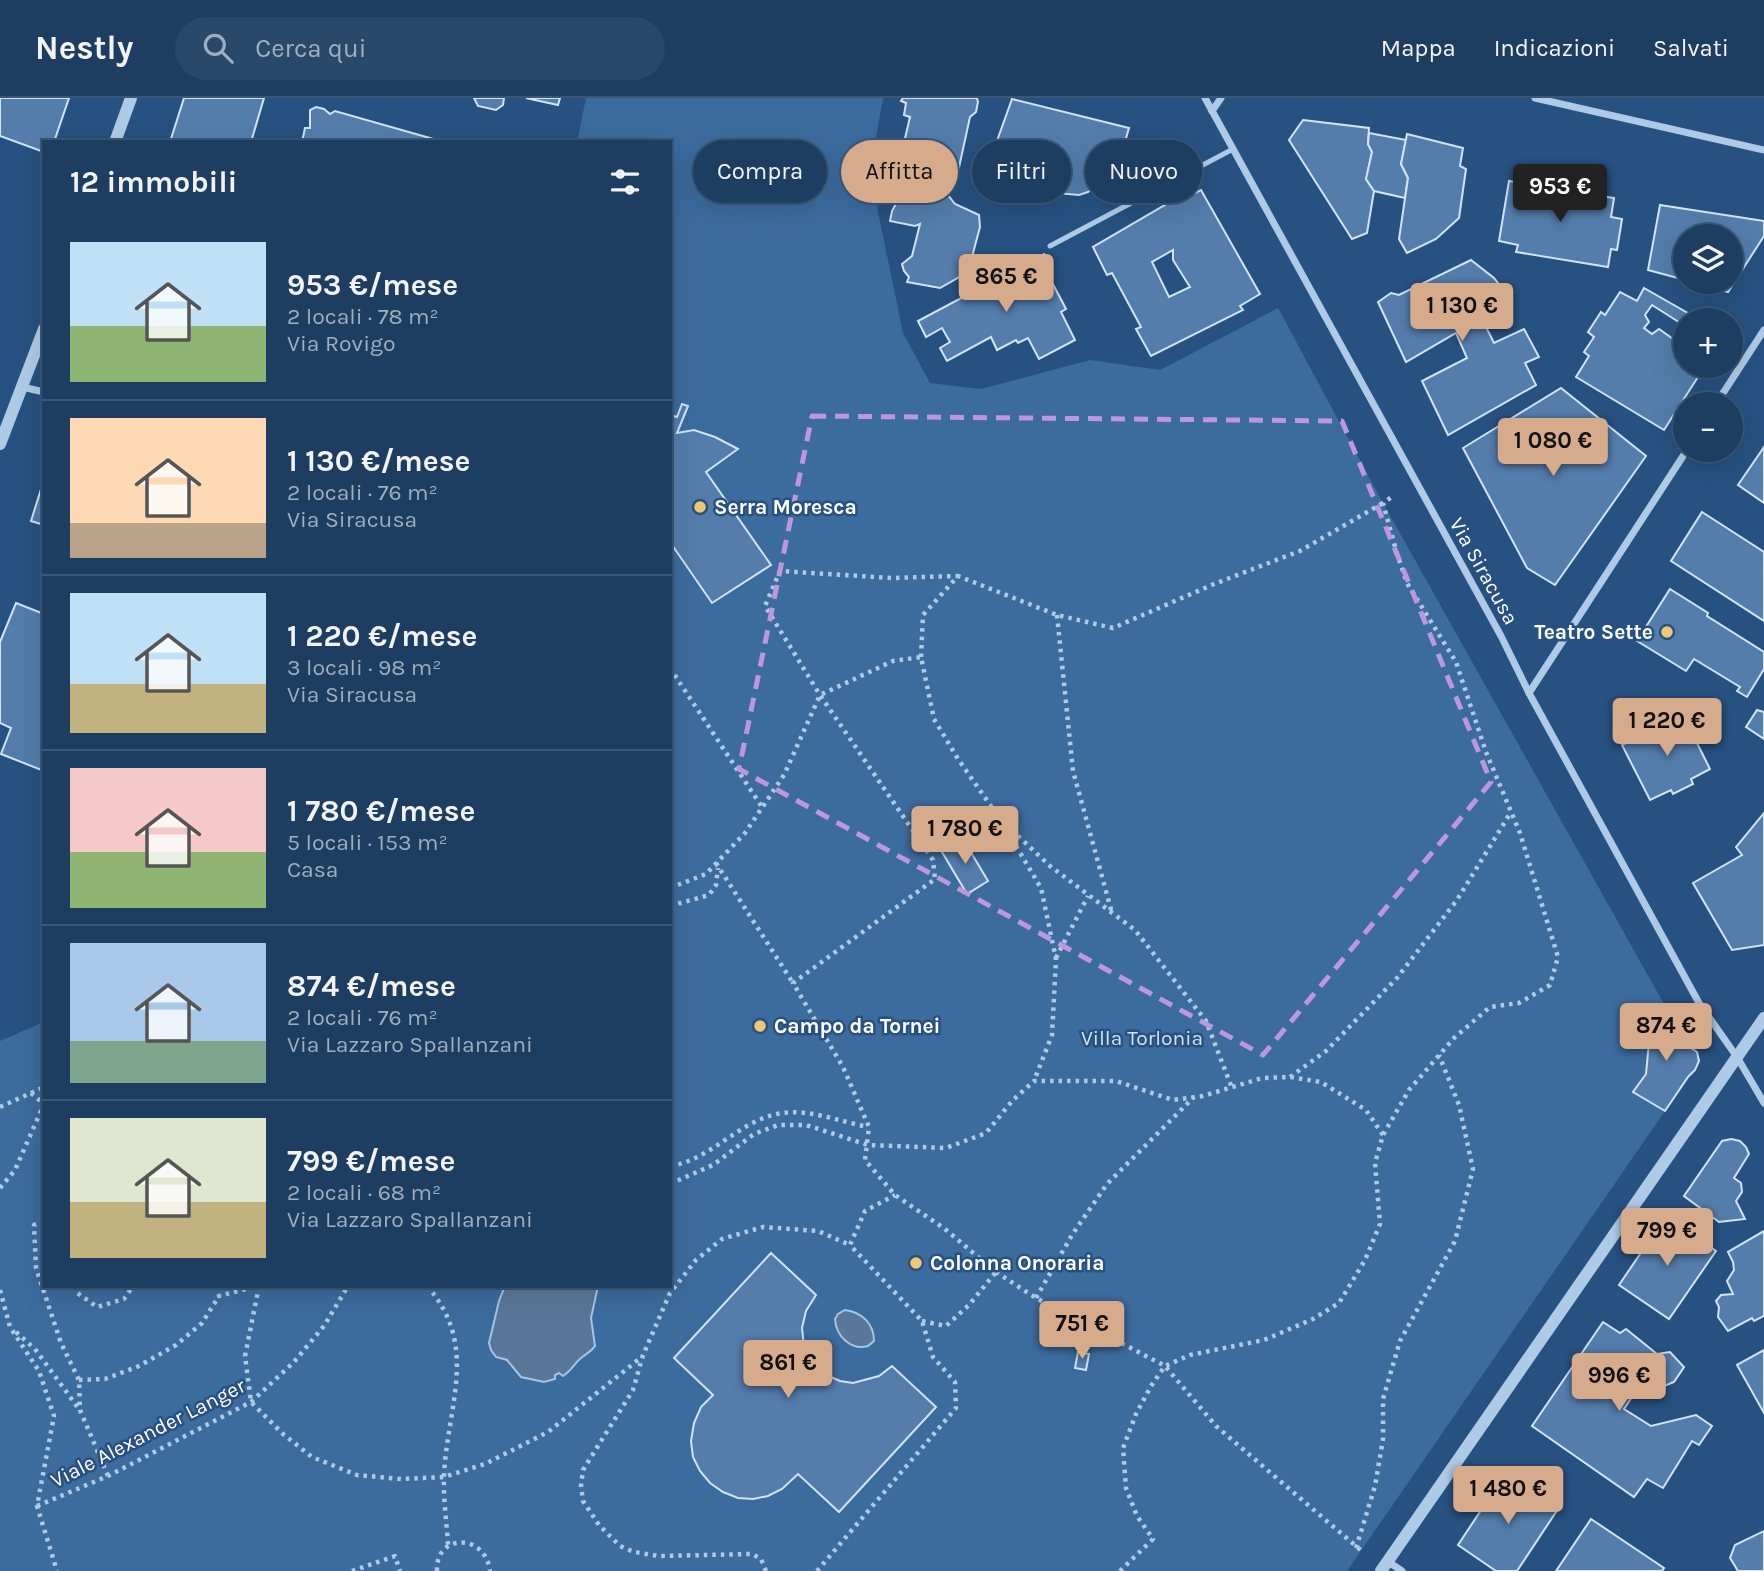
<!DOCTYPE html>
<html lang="it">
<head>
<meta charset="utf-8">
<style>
	:root { --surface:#1d3d61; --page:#2a486a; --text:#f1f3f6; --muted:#a0aebd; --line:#3b5676; --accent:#d6ab8b }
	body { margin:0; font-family:Karla,sans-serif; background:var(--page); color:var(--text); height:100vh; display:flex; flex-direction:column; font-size:26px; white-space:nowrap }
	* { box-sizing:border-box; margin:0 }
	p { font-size:23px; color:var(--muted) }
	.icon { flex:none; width:38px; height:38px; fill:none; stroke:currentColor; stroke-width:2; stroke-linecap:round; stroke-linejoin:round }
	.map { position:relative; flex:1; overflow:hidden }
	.drawer { position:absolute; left:42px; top:42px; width:630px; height:1148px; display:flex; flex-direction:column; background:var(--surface); border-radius:0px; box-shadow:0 7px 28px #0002,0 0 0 2px var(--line) }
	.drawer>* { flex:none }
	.top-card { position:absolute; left:693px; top:42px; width:665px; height:63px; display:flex; gap:14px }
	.tools { position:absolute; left:1673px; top:126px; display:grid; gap:14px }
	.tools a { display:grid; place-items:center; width:70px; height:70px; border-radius:50%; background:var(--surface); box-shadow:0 7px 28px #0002,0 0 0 2px var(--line); font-size:35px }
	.price { position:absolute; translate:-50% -60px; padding:0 16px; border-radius:7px; background:var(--accent); color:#111; font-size:23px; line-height:46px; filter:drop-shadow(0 2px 4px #0008) }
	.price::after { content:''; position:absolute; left:50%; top:42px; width:21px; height:16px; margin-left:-10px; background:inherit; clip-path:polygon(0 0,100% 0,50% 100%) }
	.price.current { background:#222; color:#fff }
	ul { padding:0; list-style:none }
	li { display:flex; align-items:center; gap:21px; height:175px; padding:0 28px }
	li+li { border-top:2px solid var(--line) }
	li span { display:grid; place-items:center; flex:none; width:196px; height:140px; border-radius:0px; color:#555 }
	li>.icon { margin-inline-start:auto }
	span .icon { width:84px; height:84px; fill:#fffc; stroke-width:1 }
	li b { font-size:30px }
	h2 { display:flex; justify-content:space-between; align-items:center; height:84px; padding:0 28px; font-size:30px }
	.chip { padding:0 24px; border-radius:32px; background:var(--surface); box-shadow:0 7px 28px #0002,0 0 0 2px var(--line); font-size:24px; line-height:63px }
	.chip.current { background:var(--accent); color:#111 }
	header { display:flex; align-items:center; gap:42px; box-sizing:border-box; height:98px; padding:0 35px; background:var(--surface); border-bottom:2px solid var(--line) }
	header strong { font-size:33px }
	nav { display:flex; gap:38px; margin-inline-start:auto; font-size:24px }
	.search { width:490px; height:63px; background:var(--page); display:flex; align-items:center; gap:18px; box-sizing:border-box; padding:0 24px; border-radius:38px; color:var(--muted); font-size:26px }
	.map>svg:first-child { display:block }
</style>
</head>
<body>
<header>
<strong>Nestly</strong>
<div class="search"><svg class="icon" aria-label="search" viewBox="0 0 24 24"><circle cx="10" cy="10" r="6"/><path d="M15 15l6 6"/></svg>Cerca qui</div>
<nav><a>Mappa</a><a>Indicazioni</a><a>Salvati</a></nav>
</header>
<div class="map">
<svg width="1764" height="1473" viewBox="0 0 1764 1473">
	<rect width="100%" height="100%" fill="#275181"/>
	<path fill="#3c6b9e" d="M586,0H883L870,75L903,235L930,285L981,291L1090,262L1160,272L1278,210L1383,405L1687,947L1698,959L1665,1013L1347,1473H0V943L44,924V1188H670V44H577Z"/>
	<g fill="#5a7698" stroke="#a4c5e6" stroke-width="2">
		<path d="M505,1188H598L591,1220L595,1248C591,1254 587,1255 581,1260C574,1266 571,1273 563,1278L559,1275L555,1277V1281L544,1284L521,1279L507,1262L496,1259L491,1252L489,1245L499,1203Z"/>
		<path d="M845,1212C862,1214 874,1226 874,1243L868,1248C851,1253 836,1238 835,1221L838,1216Z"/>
	</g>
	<g fill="#547dac" stroke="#d2e3f5" stroke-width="2" fill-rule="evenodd">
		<path d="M0,0H69L54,44H44V54L0,38Z"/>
		<path d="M184,0H264L251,44H170Z"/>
		<path d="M474,0H504L503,7L496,12L478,8Z"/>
		<path d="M526,0H560L558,7Z"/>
		<path d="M903,0H977L978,4L976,14L970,19L958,74L951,81L948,97L955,106L979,117L980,129L968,174L940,190L907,184L909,179L904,173L902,166L912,158L920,126L915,128L890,123L892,113L897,104L895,103L897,91L894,90L901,63L899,57L903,49L910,19L904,17L906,5L901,3Z"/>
		<path d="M1012,1L1129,30L1123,51L1112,75L1088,94L1079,97L1034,93L1032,105L999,98L983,82Z"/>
		<path d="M316,9L324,11L330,16L335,13L444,44H302L305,30H310V12Z"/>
		<path d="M1303,22L1369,30L1368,46L1372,54L1366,81L1374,93L1367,135L1352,141L1289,42Z"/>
		<path d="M1369,35L1406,42L1401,66L1408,80L1405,100L1374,93L1366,81L1372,54L1368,46Z"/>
		<path d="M1407,36L1463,50L1460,68L1466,71L1459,120L1436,141L1407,155L1399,141L1408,80L1401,66Z"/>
		<path d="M1509,83L1614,100L1611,119L1622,121L1617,152L1611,151L1608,169L1516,154L1518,147L1499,143Z"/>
		<path d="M1201,92L1260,196L1240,208L1243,212L1151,258L1136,231L1141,229L1112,175L1107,177L1093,149L1177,100L1181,102ZM1173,152V162L1190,189L1169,199L1152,164Z"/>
		<path d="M1660,107L1764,123V138L1728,194L1692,184H1731V138H1685V182L1648,172Z"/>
		<path d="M1044,156L1051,168L1045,171L1066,211L1061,214L1075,242L1039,261L1028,240L1018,245L1016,242L997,252L991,239L947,263L940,250L950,244L942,230L926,239L918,223Z"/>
		<path d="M1471,162L1494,180L1512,203L1481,219L1494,245L1524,231L1539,259L1525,265L1536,287L1448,337L1422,283L1467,260L1456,235L1406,264L1378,204L1391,195L1399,197Z"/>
		<path d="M1644,190L1700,222H1685V228L1652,207L1645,217L1649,224L1644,230L1652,236L1659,231L1676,243L1679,241L1685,245V268H1705L1664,332L1576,279L1589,258L1584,254L1594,239L1588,234L1601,214L1605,217L1620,194L1637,203Z"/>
		<path d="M1561,290L1646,358L1555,487L1527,470L1463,350Z"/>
		<path d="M682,306L688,308L677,335L694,332L715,339L738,351L706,374L771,467L712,505L670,444V317L677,319Z"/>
		<path d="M1764,349V405L1738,387Z"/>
		<path d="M42,388H44V427L31,423Z"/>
		<path d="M1702,414L1764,454V523L1671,463Z"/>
		<path d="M1670,491L1708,515L1707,518L1764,554V571L1747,599L1737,593L1740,589L1694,561L1686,573L1637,543Z"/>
		<path d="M16,505L44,516V673L1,656L11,630L0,625V544Z"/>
		<path d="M1757,612L1764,614V641L1746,629Z"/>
		<path d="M1683,617L1710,671L1691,681L1693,686L1673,696L1671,692L1650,702L1622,647Z"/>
		<path d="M1764,715V847L1732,852L1693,785L1742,757L1736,749Z"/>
		<path d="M963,741L988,783L967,796L942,754Z"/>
		<path d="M1670,915L1688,943L1687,947L1697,954L1699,963L1695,972L1688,979L1665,1013L1633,994L1646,976L1650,933L1647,927Z"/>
		<path d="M1731,1041L1740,1043L1746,1049L1749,1056L1734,1080L1741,1085L1742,1094L1736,1103L1745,1121L1719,1124L1684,1098L1722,1043Z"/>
		<path d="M1666,1118L1716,1153L1669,1221L1619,1187Z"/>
		<path d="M1764,1133V1218L1754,1223L1752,1220L1728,1233L1718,1219L1719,1209L1716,1203L1721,1197L1733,1196L1727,1183L1734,1172L1733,1164L1728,1154Z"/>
		<path d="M771,1155L816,1197L806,1213L802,1230L804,1248L812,1264L824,1276L840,1283L853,1285L879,1278L892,1268L936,1309L839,1414L798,1376L782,1391L768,1398L753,1401L738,1400L723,1394L710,1385L700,1373L693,1359L691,1343L694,1325L701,1309L713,1297L674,1260Z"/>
		<path d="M1603,1224L1620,1235L1626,1231L1657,1256L1670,1254L1684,1269L1674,1284L1657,1291L1644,1281L1624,1311L1651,1328L1696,1317L1712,1328L1699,1347L1692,1343L1663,1390L1647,1381L1634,1399L1532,1328Z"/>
		<path d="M1764,1252V1315L1737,1267Z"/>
		<path d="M1078,1254L1089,1256L1086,1272L1075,1270Z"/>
		<path d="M1505,1376L1558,1411L1517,1473H1496L1458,1447Z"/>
		<path d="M1591,1421L1664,1470L1662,1473H1556Z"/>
		<path d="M1764,1433V1473H1738L1730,1460L1735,1447Z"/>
	</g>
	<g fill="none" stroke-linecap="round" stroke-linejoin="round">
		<g stroke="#afcae6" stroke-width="4.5" stroke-dasharray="3.5 5" stroke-linecap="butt">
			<path d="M1057,517L1073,673L1112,815"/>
			<path d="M921,559L923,517L958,478L1057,517L1113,530L1214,486L1300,453L1383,405"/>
			<path d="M670,570L762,709"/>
			<path d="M1003,726L1041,790L1056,861L1052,937L1034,983"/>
			<path d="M716,765L793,885"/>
			<path d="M670,790L706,776L745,735L784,677L820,597L893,563L921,559L934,621L958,661L1000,721L1050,768L1135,832L1206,923L1232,990"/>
			<path d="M670,808L709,797L716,787L718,770"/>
			<path d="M1056,860L1088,798"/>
			<path d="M1290,979L1326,953L1397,880L1457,802L1511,714"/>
			<path d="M31,995L44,989"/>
			<path d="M0,1009L31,995L44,1006"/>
			<path d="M670,1068C712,1062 741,1020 783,1015C810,1011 842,1024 868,1029"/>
			<path d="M670,1086L713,1067L754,1036L778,1027H806L868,1047L946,1050L986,1035L1013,1002L1034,983H1116L1173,1002L1203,998L1262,980L1290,979L1321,984L1366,1012L1383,1037"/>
			<path d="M0,1090L15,1072L44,1006"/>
			<path d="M44,1123L34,1127L36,1170L61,1245L79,1282L80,1312L108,1378"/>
			<path d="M996,1174L1036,1200L1165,1268L1216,1328L1364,1455"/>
			<path d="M74,1188L76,1194L97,1209L124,1201L133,1188"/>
			<path d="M220,1188L219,1198L258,1188"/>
			<path d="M259,1188L245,1258L251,1304L283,1336L312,1359L357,1377L401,1381L444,1379L485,1366L548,1334L643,1258"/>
			<path d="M427,1188C480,1248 447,1308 444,1378C443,1401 447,1426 448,1448"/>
			<path d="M0,1192L10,1229L39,1273L54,1318L37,1408L57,1473"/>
			<path d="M1036,1200L1072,1137L1107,1086L1194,999"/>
			<path d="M922,1223L946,1228L969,1207L996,1174L945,1131L895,1097L865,1062L869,1029L843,969L793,885L935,781L933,762L820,597L765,508L780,473L892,480L958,478"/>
			<path d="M16,1234L35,1251L79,1311"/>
			<path d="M79,1282L105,1281L139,1268L176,1247L202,1225L219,1198"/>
			<path d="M37,1408L108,1378L251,1304L294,1264L324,1228L348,1188"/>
			<path d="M1356,1450L1375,1388L1383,1341V1301L1400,1243L1455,1143L1473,1071L1459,1007L1439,957"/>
			<path d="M352,1473L395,1458L400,1473"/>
			<path d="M437,1473C435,1436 485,1434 490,1473"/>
			<path d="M766,1473L761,1461L752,1456L659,1458L634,1454L620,1448L599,1427L583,1403L581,1388L583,1372L633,1292L643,1257L670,1195L696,1162L722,1141L763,1129L818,1133L850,1147"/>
			<path d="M817,1473L956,1310L955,1284L933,1259L922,1223L850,1147L865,1113L895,1097"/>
			<path d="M1120,1473L1153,1441L1137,1418L1126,1390L1123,1350L1136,1316L1151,1288L1165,1268L1190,1257L1264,1242L1313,1221L1339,1205L1365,1162L1380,1126L1375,1065L1383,1037L1409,992L1454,940L1490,909L1519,905L1550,887L1558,859L1520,735L1486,654L1456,564L1407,485L1397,456L1383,405L1392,399"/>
		</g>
		<path stroke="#afcae6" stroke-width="5" d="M1050,148L1233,51"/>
		<g stroke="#afcae6" stroke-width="7">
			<path d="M1205,0L1501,538L1529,595L1699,905L1737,959L1764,1005"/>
			<path d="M1535,0L1764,52"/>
			<path d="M1212,13L1221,0"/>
			<path d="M22,289L44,294"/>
			<path d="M1716,306L1764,232"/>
			<path d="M1529,595L1687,352"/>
			<path d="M1387,1463L1402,1473"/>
		</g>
		<g stroke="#afcae6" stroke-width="12">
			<path d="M115,44L131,0"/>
			<path d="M0,346L44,231"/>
			<path d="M1381,1473L1764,920"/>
		</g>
	</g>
	<path fill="none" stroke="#bd96df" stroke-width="5" stroke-dasharray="14 9" stroke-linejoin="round" d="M812,318L1342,323L1491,684L1263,957L739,671Z"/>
	<g fill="#eec875" stroke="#275181" stroke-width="2.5">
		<circle cx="700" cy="409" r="7"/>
		<circle cx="1667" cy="534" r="7"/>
		<circle cx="760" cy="928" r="7"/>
		<circle cx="916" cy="1165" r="7"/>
	</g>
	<g text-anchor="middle" stroke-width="5" stroke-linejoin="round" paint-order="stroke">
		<g font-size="21" font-weight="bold" fill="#fff" stroke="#275181" text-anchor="start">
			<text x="714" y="416">Serra Moresca</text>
			<text x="1653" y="541" text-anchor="end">Teatro Sette</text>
			<text x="774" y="935">Campo da Tornei</text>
			<text x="930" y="1172">Colonna Onoraria</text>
		</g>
		<g font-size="21" fill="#fff" stroke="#275181">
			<text transform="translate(1484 473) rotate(61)" y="7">Via Siracusa</text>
			<text transform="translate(148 1335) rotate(-27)" y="7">Viale Alexander Langer</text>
		</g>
		<g font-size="21" fill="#d2e3f5" stroke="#275181">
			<text x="1142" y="947">Villa Torlonia</text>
		</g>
	</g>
</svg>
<div class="tools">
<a><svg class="icon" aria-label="layers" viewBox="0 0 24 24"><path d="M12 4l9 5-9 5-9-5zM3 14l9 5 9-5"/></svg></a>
<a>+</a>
<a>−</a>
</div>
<b class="price current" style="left:1560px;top:126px">953 €</b>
<b class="price" style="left:1006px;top:216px">865 €</b>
<b class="price" style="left:1462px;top:245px">1 130 €</b>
<b class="price" style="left:1553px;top:380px">1 080 €</b>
<b class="price" style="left:1667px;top:660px">1 220 €</b>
<b class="price" style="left:965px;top:768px">1 780 €</b>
<b class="price" style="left:1666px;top:965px">874 €</b>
<b class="price" style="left:1667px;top:1170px">799 €</b>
<b class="price" style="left:1082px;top:1263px">751 €</b>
<b class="price" style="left:788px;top:1302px">861 €</b>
<b class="price" style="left:1619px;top:1315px">996 €</b>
<b class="price" style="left:1508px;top:1428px">1 480 €</b>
<div class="top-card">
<a class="chip">Compra</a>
<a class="chip current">Affitta</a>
<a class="chip">Filtri</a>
<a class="chip">Nuovo</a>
</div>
<section class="drawer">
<h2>12 immobili<svg class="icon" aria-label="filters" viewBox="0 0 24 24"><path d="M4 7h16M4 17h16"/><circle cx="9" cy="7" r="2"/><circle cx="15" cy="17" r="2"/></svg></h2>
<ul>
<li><span style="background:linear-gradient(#bfe0f5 60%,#8fb573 0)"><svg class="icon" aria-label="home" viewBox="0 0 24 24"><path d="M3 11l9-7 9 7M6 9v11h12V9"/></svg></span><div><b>953 €/mese</b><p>2 locali · 78 m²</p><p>Via Rovigo</p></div></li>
<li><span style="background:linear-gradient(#ffd9b3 75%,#b9a48a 0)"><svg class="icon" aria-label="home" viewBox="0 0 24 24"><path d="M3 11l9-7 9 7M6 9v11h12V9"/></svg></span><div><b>1 130 €/mese</b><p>2 locali · 76 m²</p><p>Via Siracusa</p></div></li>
<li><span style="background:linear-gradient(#bfe0f5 65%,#c2b280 0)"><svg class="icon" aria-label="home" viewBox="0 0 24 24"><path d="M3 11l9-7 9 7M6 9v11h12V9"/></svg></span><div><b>1 220 €/mese</b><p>3 locali · 98 m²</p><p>Via Siracusa</p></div></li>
<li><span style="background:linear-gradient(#f6c9c9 60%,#8fb573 0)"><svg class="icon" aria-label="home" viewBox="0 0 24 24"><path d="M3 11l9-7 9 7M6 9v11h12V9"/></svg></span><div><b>1 780 €/mese</b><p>5 locali · 153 m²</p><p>Casa</p></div></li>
<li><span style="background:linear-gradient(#a9c7e8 70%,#7fa58c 0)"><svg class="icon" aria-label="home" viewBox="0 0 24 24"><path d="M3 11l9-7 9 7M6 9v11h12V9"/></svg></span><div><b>874 €/mese</b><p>2 locali · 76 m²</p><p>Via Lazzaro Spallanzani</p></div></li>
<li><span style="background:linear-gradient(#dfe7d0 60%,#c2b280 0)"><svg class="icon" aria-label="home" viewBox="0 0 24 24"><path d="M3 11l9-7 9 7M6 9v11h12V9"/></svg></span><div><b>799 €/mese</b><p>2 locali · 68 m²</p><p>Via Lazzaro Spallanzani</p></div></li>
</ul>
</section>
</div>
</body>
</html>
